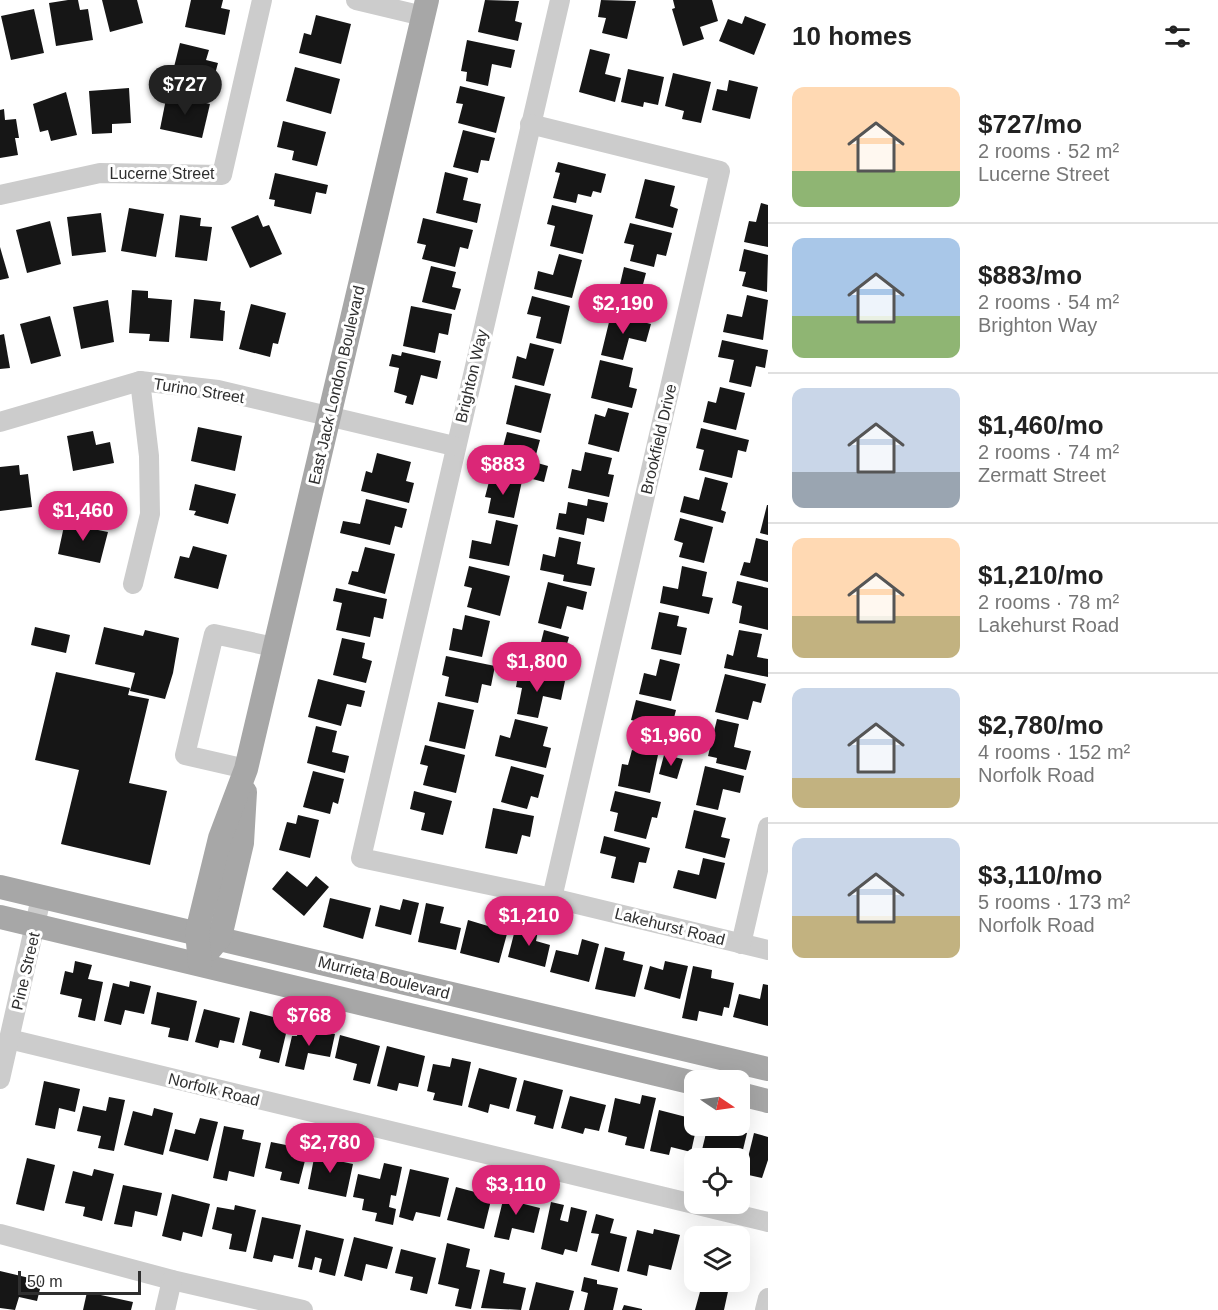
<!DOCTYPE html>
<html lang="en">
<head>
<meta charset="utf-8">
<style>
	:root { --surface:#fff; --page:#f6f6f6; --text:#222; --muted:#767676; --line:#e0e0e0; --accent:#db2777 }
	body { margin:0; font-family:Arial,sans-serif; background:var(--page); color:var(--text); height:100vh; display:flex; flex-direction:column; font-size:22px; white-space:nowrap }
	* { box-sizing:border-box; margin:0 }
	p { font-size:20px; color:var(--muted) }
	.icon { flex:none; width:33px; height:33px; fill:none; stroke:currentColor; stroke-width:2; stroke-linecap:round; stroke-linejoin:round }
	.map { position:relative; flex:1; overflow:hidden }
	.sheet { display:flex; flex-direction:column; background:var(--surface); width:450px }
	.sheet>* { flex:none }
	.needle { width:39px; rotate:103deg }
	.tools { position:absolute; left:684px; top:1070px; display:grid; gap:12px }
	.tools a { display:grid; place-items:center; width:66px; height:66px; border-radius:12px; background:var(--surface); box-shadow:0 6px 24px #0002; font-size:30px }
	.scale { position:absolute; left:18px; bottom:15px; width:123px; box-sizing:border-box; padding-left:6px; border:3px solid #2f2f2f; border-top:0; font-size:16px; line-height:21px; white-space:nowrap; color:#2f2f2f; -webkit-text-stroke:4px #fff; paint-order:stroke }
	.price { position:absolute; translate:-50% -51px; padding:0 14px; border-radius:21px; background:var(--accent); color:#fff; font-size:20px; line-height:39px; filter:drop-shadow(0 2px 3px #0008) }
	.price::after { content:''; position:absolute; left:50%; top:36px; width:18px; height:14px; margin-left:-9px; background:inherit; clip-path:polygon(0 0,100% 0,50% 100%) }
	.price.active { background:#222; color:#fff }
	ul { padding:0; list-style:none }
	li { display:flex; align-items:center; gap:18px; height:150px; padding:0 24px }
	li+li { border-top:2px solid var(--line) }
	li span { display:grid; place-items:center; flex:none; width:168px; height:120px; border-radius:12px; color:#555 }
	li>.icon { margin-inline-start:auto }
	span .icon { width:72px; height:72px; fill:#fffc; stroke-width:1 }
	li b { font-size:26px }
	h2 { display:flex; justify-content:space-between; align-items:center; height:72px; padding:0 24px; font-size:26px }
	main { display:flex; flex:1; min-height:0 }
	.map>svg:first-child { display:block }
</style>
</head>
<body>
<main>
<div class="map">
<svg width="768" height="1310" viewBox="0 0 768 1310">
	<rect width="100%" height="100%" fill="#fff"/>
	<g fill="#161616">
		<path d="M68,0H78L80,10L88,9L93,40L56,46L49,3Z"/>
		<path d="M102,0H137L143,23L110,32Z"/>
		<path d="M191,0H223L221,8L230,10L225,35L185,27Z"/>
		<path d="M485,0L519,1L515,21L522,23L518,41L478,32Z"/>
		<path d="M601,0L636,1L627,39L602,33L606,18L598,17Z"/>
		<path d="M673,0H712L718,21L700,27L704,39L683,46L672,9L675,8Z"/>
		<path d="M34,9L44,53L11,60L1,16Z"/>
		<path d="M316,15L351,24L341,64L299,53L304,33L311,35Z"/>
		<path d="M745,16L766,24L754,55L719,41L728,19L742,24Z"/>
		<path d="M467,40L515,50L511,68L492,64L488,86L466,81L467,72L461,71Z"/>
		<path d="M180,43L209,50L206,60L218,63L212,85L172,75Z"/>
		<path d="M590,49L610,54L605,74L621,78L615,102L579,92Z"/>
		<path d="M295,67L340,79L331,114L286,101Z"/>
		<path d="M628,69L664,77L658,105L644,102L643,107L621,102Z"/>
		<path d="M673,73L711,82L701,123L682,119L684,111L665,106Z"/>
		<path d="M729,80L758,87L750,119L712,110L717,89L727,91Z"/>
		<path d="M460,86L505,97L496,133L458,123L463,104L456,103Z"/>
		<path d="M129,88L131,123L112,124V133L92,134L89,91Z"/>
		<path d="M66,92L77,135L51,141L48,130L40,132L33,104Z"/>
		<path d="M167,94L210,104L202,138L160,129Z"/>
		<path d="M4,109L5,120L16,119L19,138H15L18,155L0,158V110Z"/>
		<path d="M283,121L326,132L317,166L292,160L294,151L277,147Z"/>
		<path d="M463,130L495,138L489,161L481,160L478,173L453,167Z"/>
		<path d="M558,162L606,174L601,193L593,191L591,197L578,194L576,203L553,198L560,173L555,172Z"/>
		<path d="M445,172L468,178L463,200L481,204L477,223L436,213Z"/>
		<path d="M275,173L328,185L326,194L316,192L311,214L274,206L275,200L269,199Z"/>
		<path d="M645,179L675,186L670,206L678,209L673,228L635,218Z"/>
		<path d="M761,203L768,205V247L744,242L749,221L756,222Z"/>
		<path d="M552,205L593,215L583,254L550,246L555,226L547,224Z"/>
		<path d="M129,208L164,214L156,257L121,251Z"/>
		<path d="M101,213L106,252L72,256L67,217Z"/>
		<path d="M180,215L201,218L200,226L212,227L207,261L175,257Z"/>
		<path d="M258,215L263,227L269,225L282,254L250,268L231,227Z"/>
		<path d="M423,218L473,230L468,249L460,247L455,267L422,259L426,245L417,243Z"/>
		<path d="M50,221L61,264L27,273L16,230Z"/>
		<path d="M630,223L672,233L666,256L657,254L654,267L630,261L634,245L624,243Z"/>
		<path d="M0,247L9,278L0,280Z"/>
		<path d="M744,249L768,255L767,292L742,286L746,272L739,271Z"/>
		<path d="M559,254L582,260L572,298L534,289L538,271L553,275Z"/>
		<path d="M431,266L456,272L452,287L461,289L455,310L422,302Z"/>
		<path d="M624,267L646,273L641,292L657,296L652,315L615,306Z"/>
		<path d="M132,290L148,291V298L172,300L169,342L149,341L150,334L129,333Z"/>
		<path d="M747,295L768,300L763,340L723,332L727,314L742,317Z"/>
		<path d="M532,296L570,306L561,344L536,338L541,317L527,314Z"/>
		<path d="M194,299L221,302L220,310L225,311L223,341L190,338Z"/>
		<path d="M108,300L114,342L81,349L73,307Z"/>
		<path d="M251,304L286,313L278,344L273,343L270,357L239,349Z"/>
		<path d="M411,306L452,314L448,335L439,333L435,353L403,346Z"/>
		<path d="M611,314L651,324L646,342L629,338L623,360L601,355Z"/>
		<path d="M50,316L61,356L31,364L20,324Z"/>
		<path d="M4,334L10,368L0,369V335Z"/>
		<path d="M722,340L768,350L765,368L756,366L751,387L729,382L734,360L718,357Z"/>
		<path d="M530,343L554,349L544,386L512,378L517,356L526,359Z"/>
		<path d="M402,352L441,361L437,379L421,375L413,405L405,403L407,396L394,392L399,368L389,366L392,354L401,356Z"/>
		<path d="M600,360L633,368L629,387L637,389L632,408L591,398Z"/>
		<path d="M515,385L551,394L541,433L506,424Z"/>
		<path d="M720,387L745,393L736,430L703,422L708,401L716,403Z"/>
		<path d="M608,408L629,413L619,452L588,444L595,414L605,417Z"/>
		<path d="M198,427L242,436L235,471L191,461Z"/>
		<path d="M701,428L749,440L746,452L738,450L732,478L699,470L704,450L696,448Z"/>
		<path d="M93,431L96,445L110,442L114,463L73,471L67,436Z"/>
		<path d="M507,432L540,440L534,462L548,466L544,482L490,468L495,449L502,451Z"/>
		<path d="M585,452L612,458L608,474L614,475L609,497L568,488L572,469L581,471Z"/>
		<path d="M377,453L411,462L406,481L414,483L409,503L361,491L366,471L372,473Z"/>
		<path d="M19,465L20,475L28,474L32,507L0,511V467Z"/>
		<path d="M491,474L522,481L514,518L488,513L491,498L485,497Z"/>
		<path d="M705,477L728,483L721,510L726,512L723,523L680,512L684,496L699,500Z"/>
		<path d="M195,484L236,494L228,524L194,515L196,511L189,510Z"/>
		<path d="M366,499L407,509L402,528L395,526L390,545L340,533L343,521L360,524Z"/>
		<path d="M588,499L608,503L604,522L587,518L584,535L556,529L559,513L566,514L568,502L587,506Z"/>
		<path d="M767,505H768V535L760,533Z"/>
		<path d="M680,518L713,527L704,563L679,557L683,543L674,540Z"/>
		<path d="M76,520L99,525L98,530L108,532L100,563L58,554L64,526L74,529Z"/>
		<path d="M496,520L518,525L509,566L469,558L472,540L491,544Z"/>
		<path d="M559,537L581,542L577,564L595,568L591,586L563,581L564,575L540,570L543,554L555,557Z"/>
		<path d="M756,538L768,541V582L740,575L744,562L750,563Z"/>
		<path d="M193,546L227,555L218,589L174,578L180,556L189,558Z"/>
		<path d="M365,547L395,554L385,594L348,584L352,571L358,572Z"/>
		<path d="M469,566L510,576L500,616L467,607L472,588L464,586Z"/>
		<path d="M682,566L707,572L702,596L713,598L709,614L660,603L663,586L678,589Z"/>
		<path d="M737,581L768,588V630L739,623L742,606L732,603Z"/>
		<path d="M548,582L587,592L583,610L567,606L561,629L538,623Z"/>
		<path d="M336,588L387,599L383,619L374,617L370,637L336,630L342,603L333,601Z"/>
		<path d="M659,612L679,616L677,626L687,628L681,655L651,649Z"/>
		<path d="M465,615L490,621L482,657L449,650L453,628L462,630Z"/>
		<path d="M35,627L70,635L66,653L31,645Z"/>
		<path d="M104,627L143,636L145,630L179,638L173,673L165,699L130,691L135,673L95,664Z"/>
		<path d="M544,630L569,637L565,651L574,654L568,676L525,665L531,644L540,646Z"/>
		<path d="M739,630L762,634L757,657L768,659V677L724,668L727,654L733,656Z"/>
		<path d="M342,638L365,643L362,658L372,661L366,683L333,675Z"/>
		<path d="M446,656L495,666L491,686L482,684L478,703L445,696L449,677L442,675Z"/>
		<path d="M660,659L680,664L671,701L639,694L644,673L656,676Z"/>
		<path d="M56,672L130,688L128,695L149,699L129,783L167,791L150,865L61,844L79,770L35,760Z"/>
		<path d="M527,673L565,681L561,700L543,696L538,718L517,714L522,688L516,687L518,676L526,678Z"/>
		<path d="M725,674L766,684L761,703L753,701L748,720L715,712Z"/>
		<path d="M318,679L365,691L361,707L347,704L341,726L308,717Z"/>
		<path d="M636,700L676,710L666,749L634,741L639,722L631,720Z"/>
		<path d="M438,702L474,710L465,749L429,741Z"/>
		<path d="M515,719L548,727L543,746L551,748L546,768L495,756L500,735L510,738Z"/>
		<path d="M717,719L739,724L734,747L751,751L746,770L716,763L717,758L708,756Z"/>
		<path d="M316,726L337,731L332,752L349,756L345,773L307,763Z"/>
		<path d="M425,745L465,755L456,793L423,785L428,766L420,764Z"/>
		<path d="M632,750L658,755L650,793L618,786L622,764L628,765Z"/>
		<path d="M664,755L683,759L677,779L659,774Z"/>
		<path d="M511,766L544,775L538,798L531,796L527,809L501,802Z"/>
		<path d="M705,766L744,776L740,793L723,789L718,810L696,805Z"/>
		<path d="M313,771L344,779L338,804L333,802L330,814L303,807Z"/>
		<path d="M414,791L452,801L443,835L421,830L425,813L410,809Z"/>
		<path d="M615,791L661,802L657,818L652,817L646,839L614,831L618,813L610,811Z"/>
		<path d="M493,808L534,816L530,837L522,835L517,854L485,848Z"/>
		<path d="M694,810L726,818L721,837L730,839L725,858L685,848Z"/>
		<path d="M298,815L319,820L310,858L279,850L287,822L296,824Z"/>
		<path d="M604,836L650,848L646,863L639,862L634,883L611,878L616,857L600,853Z"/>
		<path d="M703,858L725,863L716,899L673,888L678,870L699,875Z"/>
		<path d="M287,871L307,887L316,876L329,887L304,916L272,889Z"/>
		<path d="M330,898L371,908L363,939L323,927Z"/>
		<path d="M403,899L419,903L411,935L375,926L380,905L400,910Z"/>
		<path d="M426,903L444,907L440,923L461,928L456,950L418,942Z"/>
		<path d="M490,918L510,923L499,963L460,953L468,920L488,926Z"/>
		<path d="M516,926L538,931L536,941L550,945L545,967L508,957Z"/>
		<path d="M582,939L599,944L589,982L550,972L556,950L578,955Z"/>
		<path d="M605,947L625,952L623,960L643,965L635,997L595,989Z"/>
		<path d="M75,961L92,965L88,979L103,982L95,1021L78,1017L82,999L60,994L65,971L73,973Z"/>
		<path d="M665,961L688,966L680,999L644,989L650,966L663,970Z"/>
		<path d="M693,966L712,970L711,978L734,983L729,1008L724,1007L722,1016L699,1011L697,1021L682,1018Z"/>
		<path d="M130,981L151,986L144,1014L125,1010L121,1025L104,1021L113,983L129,987Z"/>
		<path d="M763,984L768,985V1026L733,1017L739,994L760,999Z"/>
		<path d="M157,992L197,1001L188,1041L168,1037L170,1028L151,1024Z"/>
		<path d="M204,1009L240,1018L234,1043L220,1040L218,1048L195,1042Z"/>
		<path d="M250,1011L289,1021L279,1063L259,1058L261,1050L242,1045Z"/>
		<path d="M299,1027L335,1034L330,1057L308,1053L304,1070L285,1066L292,1036H297Z"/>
		<path d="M340,1035L380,1046L370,1084L353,1080L357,1064L335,1058Z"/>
		<path d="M387,1046L425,1056L418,1087L399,1083L397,1091L377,1086Z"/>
		<path d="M452,1058L471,1062L462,1106L433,1100L435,1093L427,1091L433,1064L450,1067Z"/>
		<path d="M479,1068L517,1078L509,1109L490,1104L488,1113L468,1107Z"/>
		<path d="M524,1080L563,1090L553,1129L534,1124L536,1116L516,1111Z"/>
		<path d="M44,1081L80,1089L75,1112L59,1108L55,1129L35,1125Z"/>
		<path d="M642,1095L656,1098L644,1149L625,1145L627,1137L608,1132L615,1098L640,1104Z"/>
		<path d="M570,1096L606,1105L599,1131L585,1128L583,1134L561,1128Z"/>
		<path d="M109,1097L125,1100L114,1151L98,1148L101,1136L77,1131L83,1106L106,1111Z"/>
		<path d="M154,1108L173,1113L163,1155L124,1145L133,1111L152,1116Z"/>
		<path d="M659,1110L694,1119V1125H697L691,1152L671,1147L669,1155L650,1151Z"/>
		<path d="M200,1118L218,1122L208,1161L169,1151L175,1129L195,1134Z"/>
		<path d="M708,1125L747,1133L741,1158H700Z"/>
		<path d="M224,1126L244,1130L242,1139L261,1143L254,1177L229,1171L227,1181L213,1178Z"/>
		<path d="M754,1133L768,1137V1160L762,1178L744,1174Z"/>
		<path d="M287,1139L309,1145L299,1184L280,1180L282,1172L265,1168L271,1142L286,1145Z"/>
		<path d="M316,1148L336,1152L334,1160L353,1164L346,1197L308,1189Z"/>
		<path d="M27,1158L55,1165L44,1211L16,1204Z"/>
		<path d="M384,1163L402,1167L396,1196L391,1195L389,1207L396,1209L393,1225L375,1221L377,1213L362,1210L364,1199L353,1197L358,1174L380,1179Z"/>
		<path d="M94,1169L114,1174L102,1221L83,1216L85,1207L65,1203L73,1171L92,1176Z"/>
		<path d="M410,1169L449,1178L440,1217L416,1212L413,1221L399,1217Z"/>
		<path d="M477,1184L494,1188L484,1229L447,1220L456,1187L475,1192Z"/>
		<path d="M123,1185L162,1193L157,1216L135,1211L132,1227L114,1224Z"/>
		<path d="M505,1192L526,1197L524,1204L540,1208L534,1233L512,1228L509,1240L494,1237Z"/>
		<path d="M172,1194L210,1204L202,1237L183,1232L181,1241L162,1236Z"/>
		<path d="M551,1202L564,1205L560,1220L568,1222L571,1207L587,1211L577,1252L565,1249L563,1255L541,1249Z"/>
		<path d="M235,1205L256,1210L246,1252L229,1249L232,1234L212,1229L217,1207L234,1210Z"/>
		<path d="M596,1214L614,1219L610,1233L627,1237L619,1272L591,1265L599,1234L591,1233Z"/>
		<path d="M262,1217L301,1225L293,1259L274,1255L272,1262L253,1258Z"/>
		<path d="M654,1229L680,1235L671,1270L649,1265L647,1276L627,1271L637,1230L653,1234Z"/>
		<path d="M306,1230L344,1239L335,1276L319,1272L322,1259L315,1257L312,1270L298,1267Z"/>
		<path d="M354,1237L393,1247L387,1269L366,1264L362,1281L344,1276Z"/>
		<path d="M447,1243L470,1249L466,1267L480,1270L471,1309L455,1306L459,1289L438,1284Z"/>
		<path d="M401,1249L436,1258L427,1294L410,1290L413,1277L395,1273Z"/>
		<path d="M490,1269L505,1273L503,1283L526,1288L521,1310L481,1308Z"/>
		<path d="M0,1271L42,1281L37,1301L19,1297L15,1310L0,1308Z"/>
		<path d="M584,1277L597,1280V1284L618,1288L613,1310H584L588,1293L581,1291Z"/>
		<path d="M703,1281L729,1287L724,1310H695Z"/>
		<path d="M536,1282L574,1291L569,1310H529Z"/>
		<path d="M87,1292L133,1302L131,1310H83Z"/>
		<path d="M624,1305L642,1309V1310H622Z"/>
	</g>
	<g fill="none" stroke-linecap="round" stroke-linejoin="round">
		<g stroke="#ccc" stroke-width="20">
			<path d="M356,0L423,16"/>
			<path d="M560,0L361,858L552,898L768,950"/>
			<path d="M530,124L720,171L552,898"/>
			<path d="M0,195L100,173L222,175L262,0"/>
			<path d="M0,422L140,381L218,390L454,446"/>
			<path d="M133,584L150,514L149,456L140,381"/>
			<path d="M246,769L185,755L214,634L274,647"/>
			<path d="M741,944L768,827"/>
			<path d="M9,1039L768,1222"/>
			<path d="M0,1079L41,898"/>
			<path d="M0,1234L172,1280L303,1310"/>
			<path d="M165,1310L172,1280"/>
			<path d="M765,1310L768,1298"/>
		</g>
		<g stroke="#a7a7a7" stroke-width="24">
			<path d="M0,887L768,1069"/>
			<path d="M0,917L694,1083"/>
			<path d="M210,949L220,937L242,843L245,792"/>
			<path d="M200,963L197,932L220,838L246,769L427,0"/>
			<path d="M740,1094L768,1101"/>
		</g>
	</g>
	<g text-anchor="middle" stroke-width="6" stroke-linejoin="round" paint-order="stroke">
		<g font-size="16" fill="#2f2f2f" stroke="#fff">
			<text x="162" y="179">Lucerne Street</text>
			<text transform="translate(471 376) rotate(-77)" y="6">Brighton Way</text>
			<text transform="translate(336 385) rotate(-77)" y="6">East Jack London Boulevard</text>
			<text transform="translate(199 390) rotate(9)" y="6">Turino Street</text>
			<text transform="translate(658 439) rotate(-77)" y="6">Brookfield Drive</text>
			<text transform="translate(670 926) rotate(14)" y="6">Lakehurst Road</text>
			<text transform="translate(25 971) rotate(-77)" y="6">Pine Street</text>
			<text transform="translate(384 977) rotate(14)" y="6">Murrieta Boulevard</text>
			<text transform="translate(214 1089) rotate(14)" y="6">Norfolk Road</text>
		</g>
	</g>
</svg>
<div class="tools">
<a><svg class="needle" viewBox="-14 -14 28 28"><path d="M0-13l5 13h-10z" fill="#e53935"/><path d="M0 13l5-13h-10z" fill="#767676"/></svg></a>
<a><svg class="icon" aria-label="locate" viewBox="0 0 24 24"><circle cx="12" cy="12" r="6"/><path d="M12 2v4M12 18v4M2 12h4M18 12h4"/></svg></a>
<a><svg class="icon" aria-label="layers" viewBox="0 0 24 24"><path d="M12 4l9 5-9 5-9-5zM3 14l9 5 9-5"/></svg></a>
</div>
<div class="scale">50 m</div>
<b class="price active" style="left:185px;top:116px">$727</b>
<b class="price" style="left:623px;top:335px">$2,190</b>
<b class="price" style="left:503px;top:496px">$883</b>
<b class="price" style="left:83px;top:542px">$1,460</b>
<b class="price" style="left:537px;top:693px">$1,800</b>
<b class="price" style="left:671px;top:767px">$1,960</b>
<b class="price" style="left:529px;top:947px">$1,210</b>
<b class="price" style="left:309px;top:1047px">$768</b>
<b class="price" style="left:330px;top:1174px">$2,780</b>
<b class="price" style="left:516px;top:1216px">$3,110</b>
</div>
<section class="sheet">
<h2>10 homes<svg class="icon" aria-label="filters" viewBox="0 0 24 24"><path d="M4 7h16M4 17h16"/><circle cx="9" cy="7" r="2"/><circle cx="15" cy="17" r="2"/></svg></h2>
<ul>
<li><span style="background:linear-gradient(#ffd9b3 70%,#8fb573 0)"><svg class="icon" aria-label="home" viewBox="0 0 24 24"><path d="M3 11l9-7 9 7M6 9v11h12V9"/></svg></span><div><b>$727/mo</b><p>2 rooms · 52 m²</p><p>Lucerne Street</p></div></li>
<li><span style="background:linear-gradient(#a9c7e8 65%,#8fb573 0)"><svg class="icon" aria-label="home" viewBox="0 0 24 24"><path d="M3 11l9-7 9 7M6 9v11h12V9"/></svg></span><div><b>$883/mo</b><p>2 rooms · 54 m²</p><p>Brighton Way</p></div></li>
<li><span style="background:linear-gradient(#c9d6e8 70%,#9aa5b1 0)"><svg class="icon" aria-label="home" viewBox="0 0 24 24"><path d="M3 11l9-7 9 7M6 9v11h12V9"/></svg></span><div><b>$1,460/mo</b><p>2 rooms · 74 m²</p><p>Zermatt Street</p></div></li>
<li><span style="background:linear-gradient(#ffd9b3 65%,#c2b280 0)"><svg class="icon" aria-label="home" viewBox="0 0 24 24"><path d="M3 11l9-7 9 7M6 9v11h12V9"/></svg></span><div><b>$1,210/mo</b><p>2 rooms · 78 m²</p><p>Lakehurst Road</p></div></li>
<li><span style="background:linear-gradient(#c9d6e8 75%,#c2b280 0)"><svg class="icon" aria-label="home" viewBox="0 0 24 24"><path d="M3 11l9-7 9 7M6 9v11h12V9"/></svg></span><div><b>$2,780/mo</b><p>4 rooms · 152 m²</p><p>Norfolk Road</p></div></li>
<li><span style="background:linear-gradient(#c9d6e8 65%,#c2b280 0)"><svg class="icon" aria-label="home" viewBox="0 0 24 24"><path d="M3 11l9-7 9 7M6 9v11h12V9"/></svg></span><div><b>$3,110/mo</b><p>5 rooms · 173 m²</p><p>Norfolk Road</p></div></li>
</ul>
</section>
</main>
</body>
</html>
